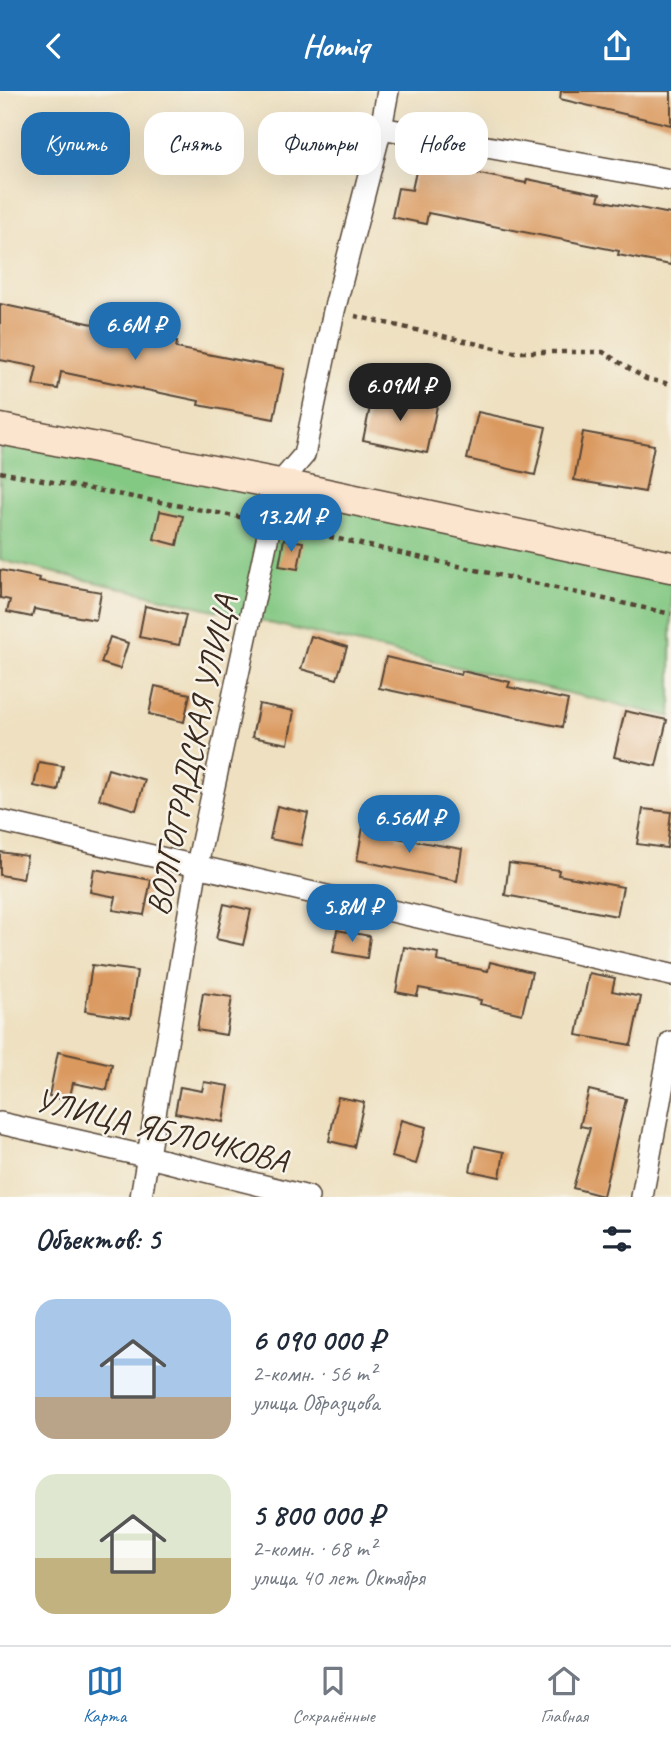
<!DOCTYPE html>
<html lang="ru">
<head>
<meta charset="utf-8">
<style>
	:root { --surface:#fff; --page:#f6f6f7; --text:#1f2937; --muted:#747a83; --line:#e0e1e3; --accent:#1f6fb2 }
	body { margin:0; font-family:Caveat,sans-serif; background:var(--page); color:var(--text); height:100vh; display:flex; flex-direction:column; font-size:26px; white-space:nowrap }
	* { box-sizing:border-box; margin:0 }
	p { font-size:23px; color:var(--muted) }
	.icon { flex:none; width:38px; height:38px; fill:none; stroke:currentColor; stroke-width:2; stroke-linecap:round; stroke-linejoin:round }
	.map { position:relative; height:1106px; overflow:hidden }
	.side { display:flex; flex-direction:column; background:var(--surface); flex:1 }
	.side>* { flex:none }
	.guide { position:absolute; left:21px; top:21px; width:630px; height:63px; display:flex; gap:14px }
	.price { position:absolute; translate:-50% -60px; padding:0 16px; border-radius:24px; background:var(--accent); color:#fff; font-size:23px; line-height:46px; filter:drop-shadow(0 2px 4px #0008) }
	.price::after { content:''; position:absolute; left:50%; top:42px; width:21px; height:16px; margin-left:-10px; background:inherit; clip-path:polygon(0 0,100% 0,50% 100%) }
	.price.on { background:#222; color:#fff }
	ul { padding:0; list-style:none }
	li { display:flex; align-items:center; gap:21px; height:175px; padding:0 35px }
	li span { display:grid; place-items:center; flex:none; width:196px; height:140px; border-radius:21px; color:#555 }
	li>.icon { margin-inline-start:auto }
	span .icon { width:84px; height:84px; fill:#fffc; stroke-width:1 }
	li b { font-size:30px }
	h2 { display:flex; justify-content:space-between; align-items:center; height:84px; padding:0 35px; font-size:30px }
	.tag { padding:0 24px; border-radius:21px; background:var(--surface); box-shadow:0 7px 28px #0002; font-size:24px; line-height:63px }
	.tag.on { background:var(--accent); color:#fff }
	header { display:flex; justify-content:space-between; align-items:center; height:91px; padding:0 35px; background:var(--accent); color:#fff; font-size:32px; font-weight:700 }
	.tabs { display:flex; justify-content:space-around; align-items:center; height:98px; border-top:2px solid var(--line); background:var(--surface); font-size:19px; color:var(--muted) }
	.tabs a { display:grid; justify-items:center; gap:4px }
	.tabs .on { color:var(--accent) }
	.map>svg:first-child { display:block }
</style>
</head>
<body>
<header><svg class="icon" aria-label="back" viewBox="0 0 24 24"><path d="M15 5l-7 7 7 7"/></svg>Homiq<svg class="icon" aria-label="share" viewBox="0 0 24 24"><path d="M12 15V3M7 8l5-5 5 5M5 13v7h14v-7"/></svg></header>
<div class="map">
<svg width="671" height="1106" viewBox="0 0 671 1106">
	<rect width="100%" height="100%" fill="#f7f3e8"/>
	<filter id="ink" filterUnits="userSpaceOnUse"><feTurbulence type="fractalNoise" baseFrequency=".0143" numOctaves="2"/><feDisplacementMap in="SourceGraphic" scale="14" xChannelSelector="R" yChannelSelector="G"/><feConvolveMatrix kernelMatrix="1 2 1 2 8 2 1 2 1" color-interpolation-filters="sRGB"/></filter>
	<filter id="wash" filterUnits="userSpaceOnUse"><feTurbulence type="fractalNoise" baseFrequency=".00686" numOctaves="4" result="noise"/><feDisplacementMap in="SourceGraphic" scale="28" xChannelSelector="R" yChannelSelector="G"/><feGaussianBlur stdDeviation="1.57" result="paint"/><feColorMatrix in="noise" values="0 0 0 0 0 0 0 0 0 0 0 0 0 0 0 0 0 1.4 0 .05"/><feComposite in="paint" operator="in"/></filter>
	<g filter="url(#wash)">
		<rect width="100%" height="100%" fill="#eee0c0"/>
		<path fill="#83c883" stroke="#5f7950" stroke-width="2" d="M0,338L671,476V626L0,469Z"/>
		<g id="blocks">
			<g fill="#da995e">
				<path d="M561,0H671V34L560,8Z"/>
				<path d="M418,71L526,92L527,88L600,103L598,109L671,123V174L618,164L619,160L428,122L426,133L392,126L398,97L412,99Z"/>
				<path d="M0,213L177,251L176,257L284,278L274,328L198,314L199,310L61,281L58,298L33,294L37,276L0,269Z"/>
				<path d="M373,302L437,315L427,362L363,349Z"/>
				<path d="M478,321L546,336L535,384L467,368Z"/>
				<path d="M583,341L654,354L645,401L574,389Z"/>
				<path d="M160,420L183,425L177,454L154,448Z"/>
				<path d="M284,448L303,451L298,478L279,475Z"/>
				<path d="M0,479L40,487L39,490L101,501L96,529L34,518L32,526L7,521L10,509L0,507Z"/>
				<path d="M145,515L186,524L179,554L139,546Z"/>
				<path d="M311,545L347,556L337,588L301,578Z"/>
				<path d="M110,546L128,552L120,578L101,572Z"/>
				<path d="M386,566L461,584L462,580L510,591L508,596L568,609L562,636L379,597Z"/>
				<path d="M155,595L190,603L184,631L149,623Z"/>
				<path d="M259,613L294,620L288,653L252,646Z"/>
				<path d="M625,620L667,629L656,675L614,666Z"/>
				<path d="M39,671L63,675L58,700L34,695Z"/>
				<path d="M108,678L145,689L136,719L99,708Z"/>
				<path d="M277,715L308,722L301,754L270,748Z"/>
				<path d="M643,718L671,721L667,757L637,753Z"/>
				<path d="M363,736L397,744V747L462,758L457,790L357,769Z"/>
				<path d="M0,761L27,765L23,788L0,784Z"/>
				<path d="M509,772L559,779L558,784L623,796L617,825L505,804Z"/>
				<path d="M94,778L151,789L144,824L113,819L116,806L90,801Z"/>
				<path d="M224,813L251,819L243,854L216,848Z"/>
				<path d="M337,839L370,845L367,867L333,861Z"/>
				<path d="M404,856L438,862L437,870L488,880L490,871L532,881L522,923L480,913L481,909L419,897L417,905L396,901Z"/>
				<path d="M92,874L137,880L130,927L85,920Z"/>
				<path d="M589,882L615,887L612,900L641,906L631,954L577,944Z"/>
				<path d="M203,902L232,906L226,944L197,939Z"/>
				<path d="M58,961L112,973L107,999L73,992L69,1010L49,1005Z"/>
				<path d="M204,991L229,995L223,1031L175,1022L180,996L202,1000Z"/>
				<path d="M589,999L626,1008L603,1105L573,1097L590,1037L580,1035Z"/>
				<path d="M338,1006L364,1011L354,1056L329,1050Z"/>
				<path d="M401,1029L426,1036L416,1073L392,1066Z"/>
				<path d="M475,1055L504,1061L500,1086L470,1080Z"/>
			</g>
		</g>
	</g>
	<g filter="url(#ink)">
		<use href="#blocks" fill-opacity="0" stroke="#564536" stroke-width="2"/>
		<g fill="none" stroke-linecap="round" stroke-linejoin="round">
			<defs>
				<g id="street">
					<path d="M381,37L671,89"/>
					<path d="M0,730L671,884"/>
					<path d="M0,1032L149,1066L308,1106"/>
					<path d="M141,1106L197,774L279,393L304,364L334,220L381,37L388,0"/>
					<path d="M642,1106L671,951"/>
				</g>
				<path id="secondary" d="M0,338L279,393L671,476"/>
			</defs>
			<use href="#street" stroke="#564536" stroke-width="24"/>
			<use href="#secondary" stroke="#564536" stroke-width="33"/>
			<g stroke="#564536" stroke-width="4.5" stroke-dasharray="5 5" stroke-linecap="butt">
				<path d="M355,225L513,261H603L646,288L671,293"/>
				<path d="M0,381L250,428"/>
				<path d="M290,437L671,523"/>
			</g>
			<use href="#street" stroke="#fff" stroke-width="21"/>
			<use href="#secondary" stroke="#fce5cf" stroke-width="30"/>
		</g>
	</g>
	<g text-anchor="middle" stroke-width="5" stroke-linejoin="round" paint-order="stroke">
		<g font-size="33" fill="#3b2a1e" stroke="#f7f3e8">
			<text transform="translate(190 664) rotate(-78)" y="12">ВОЛГОГРАДСКАЯ УЛИЦА</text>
			<text transform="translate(162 1038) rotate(14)" y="12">УЛИЦА ЯБЛОЧКОВА</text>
		</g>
	</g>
</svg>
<b class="price" style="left:135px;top:271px">6.6M ₽</b>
<b class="price on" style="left:400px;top:332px">6.09M ₽</b>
<b class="price" style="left:291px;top:463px">13.2M ₽</b>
<b class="price" style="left:409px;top:764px">6.56M ₽</b>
<b class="price" style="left:352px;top:853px">5.8M ₽</b>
<div class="guide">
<a class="tag on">Купить</a>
<a class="tag">Снять</a>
<a class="tag">Фильтры</a>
<a class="tag">Новое</a>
</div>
</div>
<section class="side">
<h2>Объектов: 5<svg class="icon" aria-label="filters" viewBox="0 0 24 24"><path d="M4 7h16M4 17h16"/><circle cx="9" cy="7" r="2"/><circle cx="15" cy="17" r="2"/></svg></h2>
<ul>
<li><span style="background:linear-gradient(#a9c7e8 70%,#b9a48a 0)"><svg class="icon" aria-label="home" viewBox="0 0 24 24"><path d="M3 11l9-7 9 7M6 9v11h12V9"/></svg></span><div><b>6 090 000 ₽</b><p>2-комн. · 56 m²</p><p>улица Образцова</p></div></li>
<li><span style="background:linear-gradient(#dfe7d0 60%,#c2b280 0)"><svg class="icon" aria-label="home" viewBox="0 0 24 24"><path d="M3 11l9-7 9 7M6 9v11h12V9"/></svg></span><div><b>5 800 000 ₽</b><p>2-комн. · 68 m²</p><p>улица 40 лет Октября</p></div></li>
</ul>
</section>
<nav class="tabs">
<a class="on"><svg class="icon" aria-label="map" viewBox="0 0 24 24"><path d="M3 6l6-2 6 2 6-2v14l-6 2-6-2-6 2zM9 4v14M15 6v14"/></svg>Карта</a>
<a><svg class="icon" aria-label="saved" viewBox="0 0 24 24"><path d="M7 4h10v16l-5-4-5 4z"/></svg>Сохранённые</a>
<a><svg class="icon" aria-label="home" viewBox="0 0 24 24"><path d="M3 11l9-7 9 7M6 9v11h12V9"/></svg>Главная</a>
</nav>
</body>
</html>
